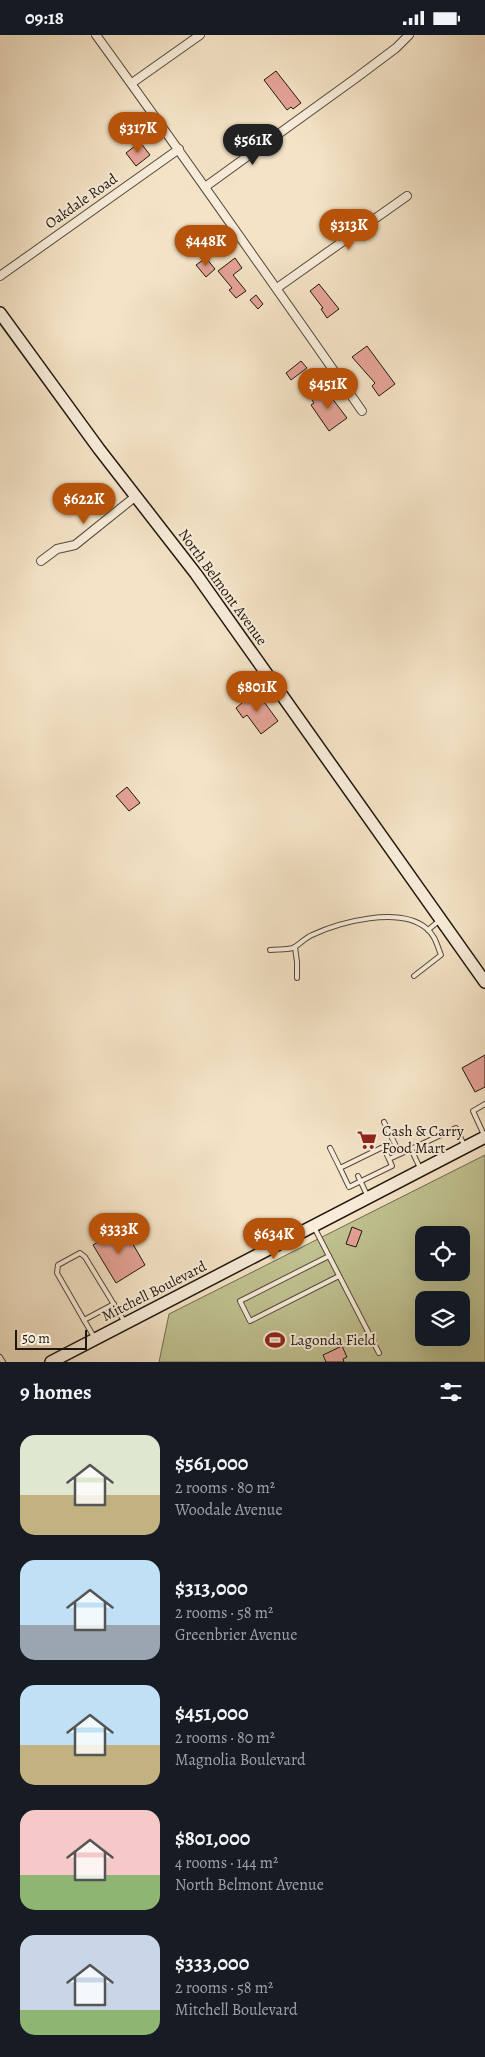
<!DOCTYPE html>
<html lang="en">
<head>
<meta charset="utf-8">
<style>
	:root { --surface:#171b24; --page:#20242c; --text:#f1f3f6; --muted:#9ea1a6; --accent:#b45309 }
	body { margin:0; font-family:Alegreya,serif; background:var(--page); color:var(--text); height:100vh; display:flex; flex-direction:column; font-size:19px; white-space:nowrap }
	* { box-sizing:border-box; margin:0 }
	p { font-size:16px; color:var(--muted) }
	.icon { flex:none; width:28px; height:28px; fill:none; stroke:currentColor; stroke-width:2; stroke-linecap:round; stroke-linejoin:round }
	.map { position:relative; height:1327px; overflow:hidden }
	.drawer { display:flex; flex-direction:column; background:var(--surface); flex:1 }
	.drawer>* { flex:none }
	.tools { position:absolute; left:415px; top:1191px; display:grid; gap:10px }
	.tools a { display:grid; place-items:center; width:55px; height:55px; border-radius:10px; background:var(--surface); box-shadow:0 5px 20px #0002; font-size:25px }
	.scale { position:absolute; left:15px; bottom:12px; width:72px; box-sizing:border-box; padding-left:5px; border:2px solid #20170f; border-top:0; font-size:14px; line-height:18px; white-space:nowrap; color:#20170f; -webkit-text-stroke:4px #f8edda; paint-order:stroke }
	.price { position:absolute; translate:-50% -42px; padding:0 11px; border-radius:18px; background:var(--accent); color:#fff; font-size:16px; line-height:32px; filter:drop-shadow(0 1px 2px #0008) }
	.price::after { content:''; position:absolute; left:50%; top:30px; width:15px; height:11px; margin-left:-8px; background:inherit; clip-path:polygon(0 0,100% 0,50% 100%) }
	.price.selected { background:#222; color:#fff }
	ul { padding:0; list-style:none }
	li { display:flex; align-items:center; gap:15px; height:125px; padding:0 20px }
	li span { display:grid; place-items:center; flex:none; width:140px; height:100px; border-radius:15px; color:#555 }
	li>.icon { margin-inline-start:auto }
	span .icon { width:60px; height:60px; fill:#fffc; stroke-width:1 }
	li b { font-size:21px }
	h2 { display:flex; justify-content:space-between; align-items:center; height:60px; padding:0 20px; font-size:21px }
	.status { display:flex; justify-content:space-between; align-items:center; height:35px; padding:0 25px; background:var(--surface); direction:ltr }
	.status svg { height:14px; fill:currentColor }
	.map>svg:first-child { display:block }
</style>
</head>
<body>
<div class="status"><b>09:18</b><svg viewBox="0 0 49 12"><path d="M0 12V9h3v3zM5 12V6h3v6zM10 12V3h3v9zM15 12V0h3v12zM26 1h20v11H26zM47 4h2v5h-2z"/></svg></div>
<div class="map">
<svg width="485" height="1327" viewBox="0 0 485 1327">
	<rect width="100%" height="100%" fill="#f4e3c6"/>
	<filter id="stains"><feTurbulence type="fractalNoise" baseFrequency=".004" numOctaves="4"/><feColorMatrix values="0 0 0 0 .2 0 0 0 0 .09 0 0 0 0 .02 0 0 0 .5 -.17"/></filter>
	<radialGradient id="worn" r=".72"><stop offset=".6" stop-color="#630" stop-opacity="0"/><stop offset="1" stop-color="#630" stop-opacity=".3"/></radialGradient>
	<path fill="#c0c291" stroke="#706c50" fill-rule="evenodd" d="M485,1120V1327H159L169,1279ZM424,1200H461V1238H424ZM424,1265H461V1302H424Z"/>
	<g fill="#e5a397" stroke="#20170f">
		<path d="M276,36L301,68L293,74L291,72L287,75L264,45Z"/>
		<path d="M140,107L150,120L136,131L126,118Z"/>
		<path d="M206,223L215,234L206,242L196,230Z"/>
		<path d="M235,223L242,233L233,240L246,256L236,263L229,255L232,253L218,236Z"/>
		<path d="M319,249L339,274L327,283L321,274L323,273L310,256Z"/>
		<path d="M256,260L263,269L258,274L250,265Z"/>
		<path d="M367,311L395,349L379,361L372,351L375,348L352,322Z"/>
		<path d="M301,326L307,333L291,345L286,338Z"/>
		<path d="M325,354L347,383L329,396L311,370L314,368L312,365Z"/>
		<path d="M256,656L278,686L261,699L247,680L243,683L236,673Z"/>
		<path d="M127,752L140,768L129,776L116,761Z"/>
		<path d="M485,1020V1052L475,1057L462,1033Z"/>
		<path d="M123,1192L145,1230L116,1248L93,1210Z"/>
		<path d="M352,1192L362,1196L356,1212L346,1209Z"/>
		<path d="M342,1311L347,1322L343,1324L344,1327H326L323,1320Z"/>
	</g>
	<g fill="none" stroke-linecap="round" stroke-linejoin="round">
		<defs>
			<g id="lane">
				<path d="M428,895L440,885"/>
				<path d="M295,912L297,927V943"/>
				<path d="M270,915C277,914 286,915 293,913C299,910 305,903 312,900C340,887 399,871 426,893C435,900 437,910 441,920L414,941"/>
				<path d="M384,1087L400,1119"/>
				<path d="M484,1100L473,1076L485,1069"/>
				<path d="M330,1113L340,1133"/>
				<path d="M389,1124L392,1131L349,1152L340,1133L383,1112L389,1124L411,1114"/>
				<path d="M420,1133L411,1114L456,1093L464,1110"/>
				<path d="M358,1141L368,1162"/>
				<path d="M314,1192L379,1318"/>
				<path d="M329,1221L240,1266L250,1286L339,1241"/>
				<path d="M84,1285L57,1238L58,1230L80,1218L85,1222L124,1286"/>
				<path d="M94,1302L84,1285L114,1269"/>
				<path d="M0,1322L3,1327"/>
			</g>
			<g id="street">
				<path d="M96,0C186,124 274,250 362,376"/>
				<path d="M132,48L200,0"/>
				<path d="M205,152L356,43L396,13L409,0"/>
				<path d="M0,241L179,114"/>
				<path d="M277,253L407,161"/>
				<path d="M41,526L57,514L75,510L136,461"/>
			</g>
			<g id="secondary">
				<path d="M0,278L99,414L196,539L485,947"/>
				<path d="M51,1327L485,1102"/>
			</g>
		</defs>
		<use href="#lane" stroke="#554a3d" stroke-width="6"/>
		<use href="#street" stroke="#554a3d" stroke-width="10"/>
		<use href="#secondary" stroke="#20170f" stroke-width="14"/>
		<use href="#lane" stroke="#f8edda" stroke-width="4"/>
		<use href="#street" stroke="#f8edda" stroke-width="8"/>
		<use href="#secondary" stroke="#f8edda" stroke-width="11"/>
	</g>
	<defs>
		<symbol id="supermarket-bare" viewBox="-9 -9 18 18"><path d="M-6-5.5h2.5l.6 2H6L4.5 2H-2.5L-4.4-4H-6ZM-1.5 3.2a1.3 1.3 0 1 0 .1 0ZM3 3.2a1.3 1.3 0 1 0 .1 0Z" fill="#8f2418" stroke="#f8edda" stroke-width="2.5" paint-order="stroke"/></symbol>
		<symbol id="stadium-bare" viewBox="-9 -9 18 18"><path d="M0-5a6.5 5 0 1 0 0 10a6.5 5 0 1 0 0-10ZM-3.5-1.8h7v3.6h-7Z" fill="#8f2418" stroke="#f8edda" stroke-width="2.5" paint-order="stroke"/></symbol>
	</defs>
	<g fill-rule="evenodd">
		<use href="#supermarket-bare" x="353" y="1091" width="28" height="28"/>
		<use href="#stadium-bare" x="261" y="1291" width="28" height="28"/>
	</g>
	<g text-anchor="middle" stroke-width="4" stroke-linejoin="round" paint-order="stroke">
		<g font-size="15" fill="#20170f" stroke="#f8edda">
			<text transform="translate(81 166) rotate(-35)" y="5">Oakdale Road</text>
			<text transform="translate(223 552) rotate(54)" y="5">North Belmont Avenue</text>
			<text transform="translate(154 1256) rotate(-27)" y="5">Mitchell Boulevard</text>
		</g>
		<g font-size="15" fill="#20170f" stroke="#f8edda" text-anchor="start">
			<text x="382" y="1101">Cash &amp; Carry<tspan x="382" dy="17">Food Mart</tspan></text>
			<text x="290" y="1310">Lagonda Field</text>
		</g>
	</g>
	<rect width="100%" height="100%" filter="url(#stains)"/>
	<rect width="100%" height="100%" fill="url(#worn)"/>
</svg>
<div class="tools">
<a><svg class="icon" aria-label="locate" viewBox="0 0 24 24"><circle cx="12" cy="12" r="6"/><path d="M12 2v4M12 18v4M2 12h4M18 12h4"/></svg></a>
<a><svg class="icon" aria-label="layers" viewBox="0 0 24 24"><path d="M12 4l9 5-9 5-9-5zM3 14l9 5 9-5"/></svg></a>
</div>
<div class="scale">50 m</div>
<b class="price" style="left:138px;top:119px">$317K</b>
<b class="price selected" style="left:253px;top:131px">$561K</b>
<b class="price" style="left:349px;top:216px">$313K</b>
<b class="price" style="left:206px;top:232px">$448K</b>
<b class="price" style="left:328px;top:375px">$451K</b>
<b class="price" style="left:84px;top:490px">$622K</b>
<b class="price" style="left:257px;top:678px">$801K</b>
<b class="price" style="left:119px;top:1220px">$333K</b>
<b class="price" style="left:274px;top:1225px">$634K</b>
</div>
<section class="drawer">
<h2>9 homes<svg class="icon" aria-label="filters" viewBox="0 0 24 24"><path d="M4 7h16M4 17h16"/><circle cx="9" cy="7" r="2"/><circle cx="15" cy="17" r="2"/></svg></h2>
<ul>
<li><span style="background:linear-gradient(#dfe7d0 60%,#c2b280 0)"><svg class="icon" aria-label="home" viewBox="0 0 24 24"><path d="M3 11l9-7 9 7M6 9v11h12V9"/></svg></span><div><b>$561,000</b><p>2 rooms · 80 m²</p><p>Woodale Avenue</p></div></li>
<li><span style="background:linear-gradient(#bfe0f5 65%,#9aa5b1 0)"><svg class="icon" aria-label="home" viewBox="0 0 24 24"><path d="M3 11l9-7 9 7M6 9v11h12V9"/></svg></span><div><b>$313,000</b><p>2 rooms · 58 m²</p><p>Greenbrier Avenue</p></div></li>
<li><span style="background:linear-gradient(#bfe0f5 60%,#c2b280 0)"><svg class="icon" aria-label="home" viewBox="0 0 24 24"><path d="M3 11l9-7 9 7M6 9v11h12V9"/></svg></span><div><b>$451,000</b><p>2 rooms · 80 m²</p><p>Magnolia Boulevard</p></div></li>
<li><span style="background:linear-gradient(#f6c9c9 65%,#8fb573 0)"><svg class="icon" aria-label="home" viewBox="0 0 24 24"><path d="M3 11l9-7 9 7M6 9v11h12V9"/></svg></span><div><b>$801,000</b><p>4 rooms · 144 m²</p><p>North Belmont Avenue</p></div></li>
<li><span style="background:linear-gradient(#c9d6e8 75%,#8fb573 0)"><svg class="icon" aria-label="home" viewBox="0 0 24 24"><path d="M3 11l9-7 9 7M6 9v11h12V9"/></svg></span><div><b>$333,000</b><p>2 rooms · 58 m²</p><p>Mitchell Boulevard</p></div></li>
</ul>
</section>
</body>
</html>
